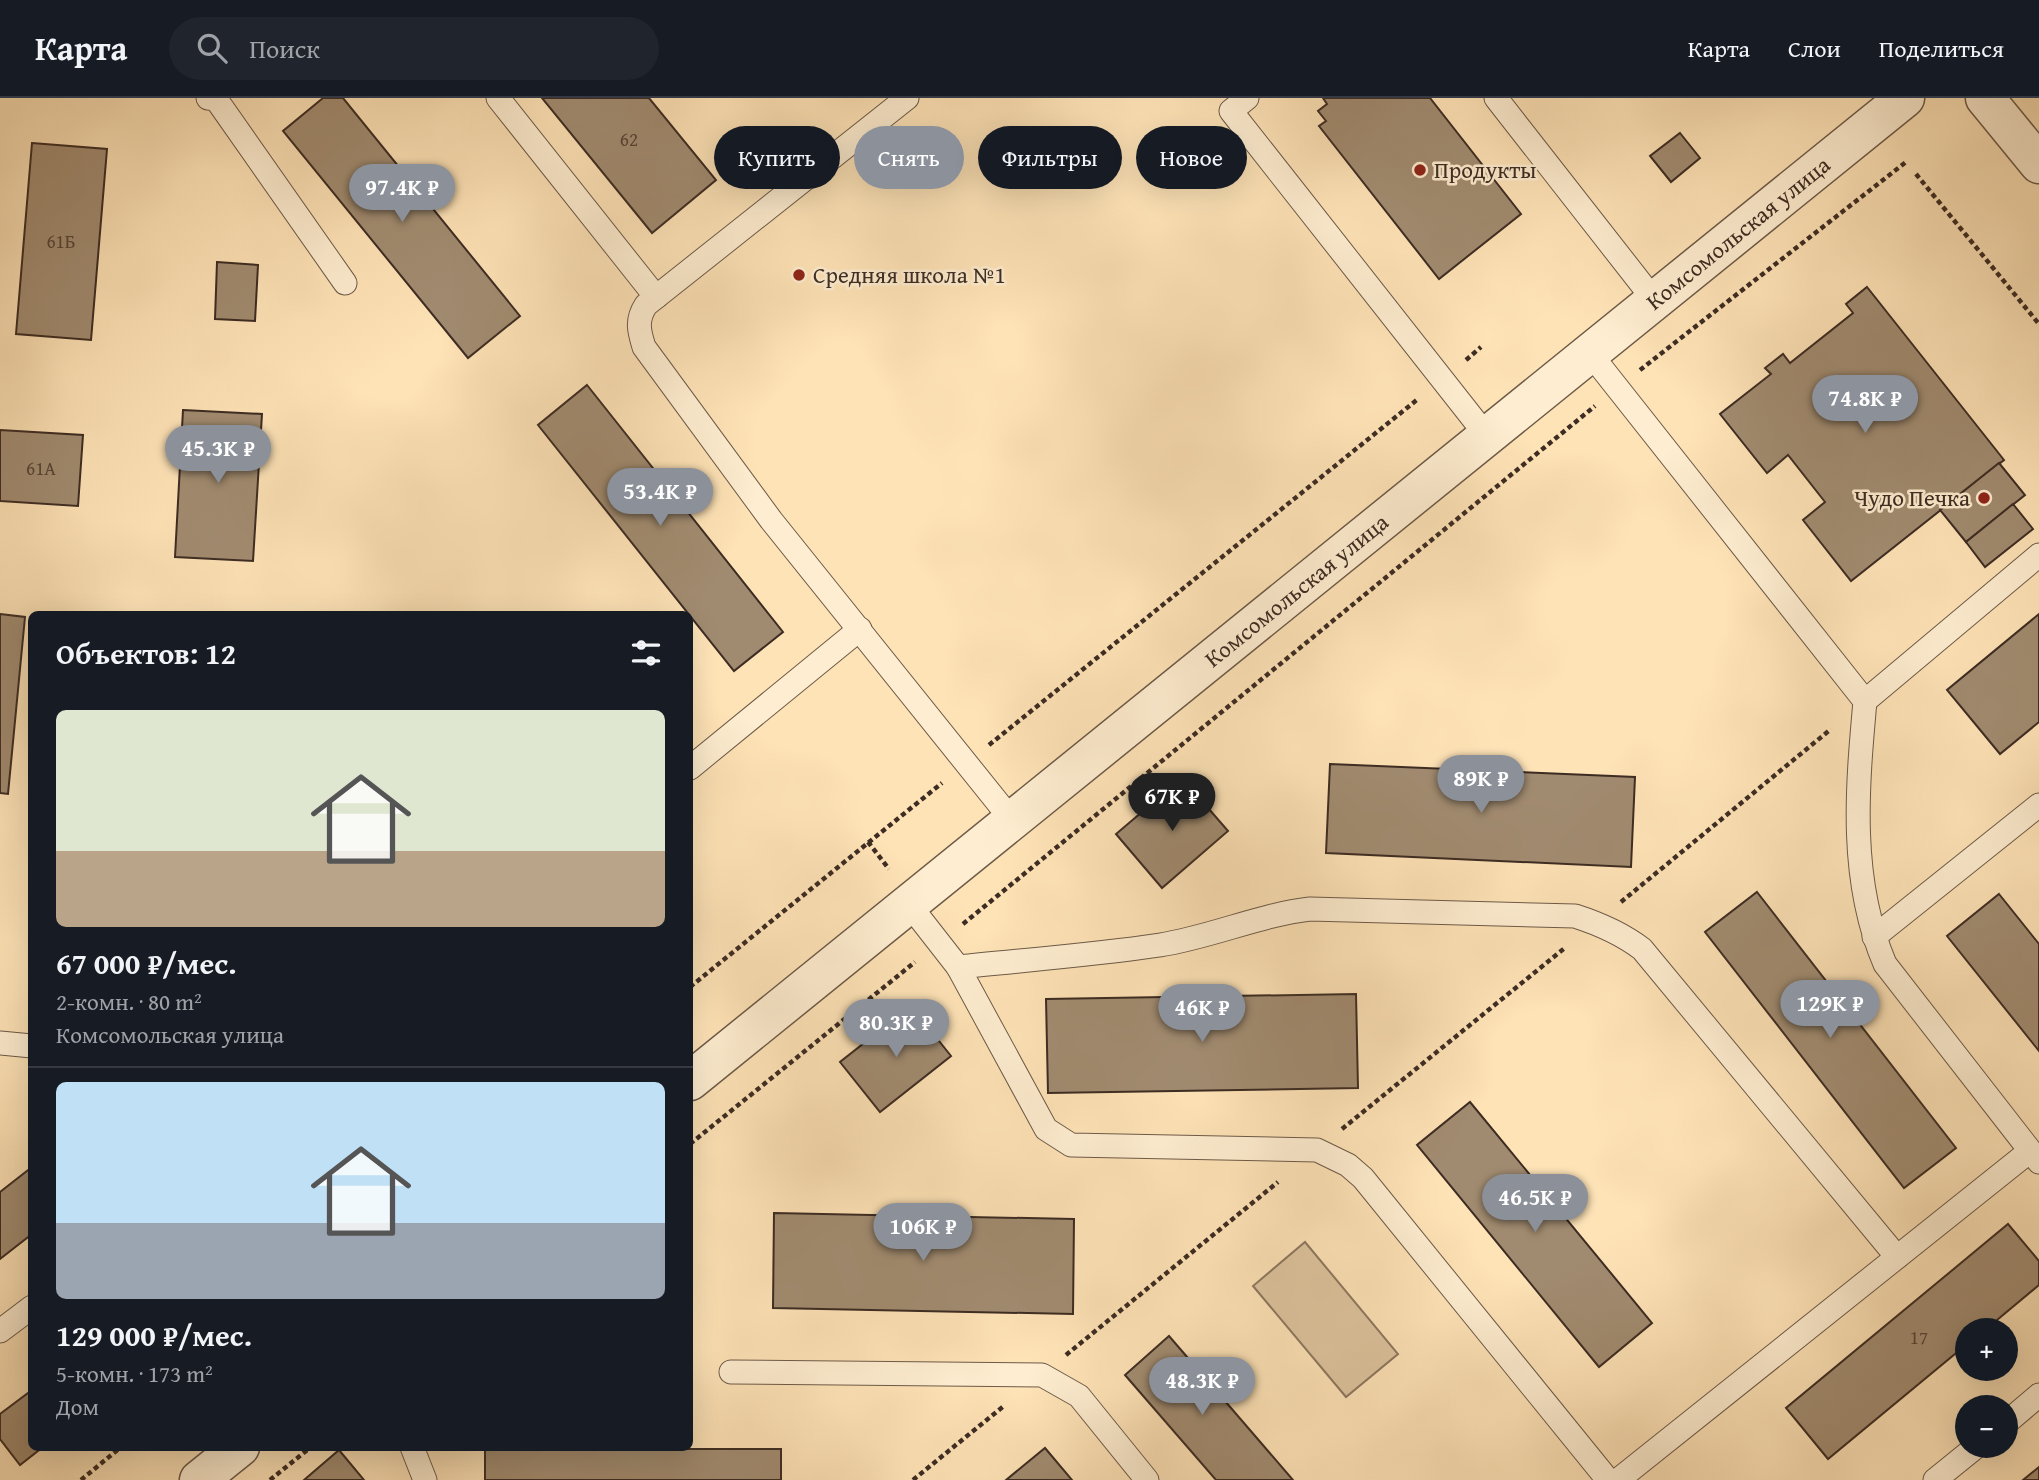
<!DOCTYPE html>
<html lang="ru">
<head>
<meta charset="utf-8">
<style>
	:root { --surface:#171b24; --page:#20242c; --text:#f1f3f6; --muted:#9ea1a6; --line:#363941; --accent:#8c9099 }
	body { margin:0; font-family:"Gentium Book Plus",serif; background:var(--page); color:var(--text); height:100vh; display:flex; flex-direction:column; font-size:26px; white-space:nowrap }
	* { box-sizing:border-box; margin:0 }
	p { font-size:23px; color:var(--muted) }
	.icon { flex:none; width:38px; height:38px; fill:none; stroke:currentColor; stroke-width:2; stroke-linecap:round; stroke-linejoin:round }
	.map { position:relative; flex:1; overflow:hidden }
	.side { position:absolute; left:28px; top:513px; width:665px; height:840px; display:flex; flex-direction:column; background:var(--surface); border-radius:10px; box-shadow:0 7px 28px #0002 }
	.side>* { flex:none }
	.guide { position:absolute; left:714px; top:28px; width:665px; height:63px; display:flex; gap:14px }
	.tools { position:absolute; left:1955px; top:1220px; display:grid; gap:14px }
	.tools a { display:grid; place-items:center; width:63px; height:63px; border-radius:50%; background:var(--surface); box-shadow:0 7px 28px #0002; font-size:35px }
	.price { position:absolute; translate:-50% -60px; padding:0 16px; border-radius:24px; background:var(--accent); color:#fff; font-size:23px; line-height:46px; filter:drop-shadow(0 2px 4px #0008) }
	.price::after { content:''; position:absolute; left:50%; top:42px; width:21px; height:16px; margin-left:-10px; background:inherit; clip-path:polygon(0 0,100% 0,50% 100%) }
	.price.selected { background:#222; color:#fff }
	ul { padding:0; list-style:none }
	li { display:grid; align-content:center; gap:14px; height:371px; padding:0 28px }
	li+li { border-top:2px solid var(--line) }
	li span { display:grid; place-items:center; height:217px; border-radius:10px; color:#555 }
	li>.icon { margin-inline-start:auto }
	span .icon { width:126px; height:126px; fill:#fffc; stroke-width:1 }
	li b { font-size:30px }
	h2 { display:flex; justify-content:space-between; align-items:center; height:84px; padding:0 28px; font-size:30px }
	.tag { padding:0 24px; border-radius:32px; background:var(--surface); box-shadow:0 7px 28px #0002; font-size:24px; line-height:63px }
	.tag.selected { background:var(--accent); color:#fff }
	header { display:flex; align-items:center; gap:42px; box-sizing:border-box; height:98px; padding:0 35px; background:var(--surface); border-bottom:2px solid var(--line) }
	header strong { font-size:33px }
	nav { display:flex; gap:38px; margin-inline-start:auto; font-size:24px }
	.search { width:490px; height:63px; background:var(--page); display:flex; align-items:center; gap:18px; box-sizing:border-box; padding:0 24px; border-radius:38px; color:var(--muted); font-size:26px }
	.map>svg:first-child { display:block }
</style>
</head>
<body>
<header>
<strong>Карта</strong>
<div class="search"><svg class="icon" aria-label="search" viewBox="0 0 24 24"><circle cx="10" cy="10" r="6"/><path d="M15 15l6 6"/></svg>Поиск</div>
<nav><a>Карта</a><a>Слои</a><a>Поделиться</a></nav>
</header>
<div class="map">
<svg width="2039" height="1382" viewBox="0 0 2039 1382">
	<rect width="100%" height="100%" fill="#fee3b7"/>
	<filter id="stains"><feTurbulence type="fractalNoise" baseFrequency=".00286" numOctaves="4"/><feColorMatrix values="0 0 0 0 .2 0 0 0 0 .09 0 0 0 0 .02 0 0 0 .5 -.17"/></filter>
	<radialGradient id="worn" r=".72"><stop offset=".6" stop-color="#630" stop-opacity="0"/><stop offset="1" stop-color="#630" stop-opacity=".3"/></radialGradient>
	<path fill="#ddc49e" stroke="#8d7860" stroke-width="2" d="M1305,1144L1398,1256L1346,1299L1253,1188Z"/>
	<g fill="#a18b70" stroke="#3d2c23" stroke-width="2">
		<path d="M323,0H343L520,218L468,260L283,33Z"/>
		<path d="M542,0H649L716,82L652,135Z"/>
		<path d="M1430,0L1521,116L1439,181L1319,28L1326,23L1318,13L1327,6L1323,0Z"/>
		<path d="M1680,35L1700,60L1671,84L1650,58Z"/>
		<path d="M32,45L107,51L91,242L16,236Z"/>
		<path d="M217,164L258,167L255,223L215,221Z"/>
		<path d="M1867,189L2004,362L1851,483L1803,422L1825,404L1788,357L1767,375L1720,316L1771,276L1765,270L1783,256L1790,265L1853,215L1846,206Z"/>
		<path d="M587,287L783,534L734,573L538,327Z"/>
		<path d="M183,312L262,316L253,463L175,459Z"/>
		<path d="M0,332L83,337L78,408L0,403Z"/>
		<path d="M1999,365L2025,397L1966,444L1940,412Z"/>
		<path d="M2013,406L2033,431L1985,469L1966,444Z"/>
		<path d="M0,516L25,519L8,696L0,695Z"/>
		<path d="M2039,516V624L2000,656L1947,592Z"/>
		<path d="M1330,666L1635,679L1631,769L1326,755Z"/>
		<path d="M1182,680L1228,733L1162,790L1116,736Z"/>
		<path d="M1757,794L1956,1050L1904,1090L1705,834Z"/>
		<path d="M1999,796L2039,846V953L1947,838Z"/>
		<path d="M1356,896L1358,990L1048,995L1046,901Z"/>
		<path d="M911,908L951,958L880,1014L840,964Z"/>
		<path d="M1470,1004L1652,1225L1599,1269L1417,1047Z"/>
		<path d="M32,1069V1136L0,1161V1094Z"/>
		<path d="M774,1115L1074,1121L1073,1216L773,1210Z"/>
		<path d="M2008,1126L2039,1163V1187L1985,1232H1967V1246L1828,1361L1786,1310Z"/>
		<path d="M1169,1238L1293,1382H1216L1125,1277Z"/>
		<path d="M32,1292V1349H43L20,1367L0,1341V1316Z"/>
		<path d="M1045,1350L1072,1382H1006Z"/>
		<rect x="485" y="1351" width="296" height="31"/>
		<path d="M339,1352L364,1382H304Z"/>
		<path d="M2039,1369V1382H2023Z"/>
	</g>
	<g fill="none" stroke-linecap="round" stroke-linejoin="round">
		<defs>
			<g id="service">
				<path d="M208,0L216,1L345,185"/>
				<path d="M498,0L656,199"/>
				<path d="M907,0L646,207C636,222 639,233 644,249L771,422L1011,721"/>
				<path d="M1247,0L1231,13L1486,337"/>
				<path d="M1496,0L1654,202"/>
				<path d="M1589,254L1865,603C1857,691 1849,782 1885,866L2039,1064"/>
				<path d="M1865,603L2039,457"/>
				<path d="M690,670L860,531"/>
				<path d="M908,805L958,869L1046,1031L1071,1047L1317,1052L1348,1067L1363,1080L1608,1382"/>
				<path d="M1874,839L2039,707"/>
				<path d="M958,869C1025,862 1093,857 1160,847C1211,839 1259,817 1310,811L1575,818C1600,826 1621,835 1642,851L1897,1159"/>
				<path d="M0,945L32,948"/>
				<path d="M0,1233L32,1209"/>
				<path d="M731,1274L1042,1277L1079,1298L1147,1382"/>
				<path d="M2006,1325L2039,1297"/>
				<path d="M412,1349L425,1382"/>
				<path d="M1618,1382L2030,1053"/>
				<path d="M1935,1382L1977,1348"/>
			</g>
			<g id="tertiary">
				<path d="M1985,0L2039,66"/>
				<path id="s1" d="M690,983L1905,0"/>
				<path d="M199,1382L240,1349"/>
			</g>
		</defs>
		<use href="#service" stroke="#6d5a48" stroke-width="25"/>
		<use href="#tertiary" stroke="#6d5a48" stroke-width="41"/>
		<g stroke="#3d2c23" stroke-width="4.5" stroke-dasharray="5 3.5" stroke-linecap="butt">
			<path d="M1916,76L2039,226"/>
			<path d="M1466,262L1481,249"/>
			<path d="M1640,272L1906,64"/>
			<path d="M989,647L1418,301"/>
			<path d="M868,744L889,771"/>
			<path d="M1621,804L1831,631"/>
			<path d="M963,826L1595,308"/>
			<path d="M690,889L942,685"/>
			<path d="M1342,1031L1566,849"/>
			<path d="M690,1046L915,864"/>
			<path d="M1066,1257L1278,1084"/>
			<path d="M81,1382L121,1349"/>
			<path d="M270,1382L311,1349"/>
			<path d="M913,1382L1005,1307"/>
		</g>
		<use href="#service" stroke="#feedd0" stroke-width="23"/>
		<use href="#tertiary" stroke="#feedd0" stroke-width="38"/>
	</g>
	<g fill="#8f2418" stroke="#feedd0" stroke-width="2.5">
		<circle cx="1420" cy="72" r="7"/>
		<circle cx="799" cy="177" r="7"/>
		<circle cx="1984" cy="400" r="7"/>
	</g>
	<g text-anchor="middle" stroke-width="5" stroke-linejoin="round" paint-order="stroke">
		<g font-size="19" fill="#564436">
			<text x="629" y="48">62</text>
			<text x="61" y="150">61Б</text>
			<text x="41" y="377">61А</text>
			<text x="1919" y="1246">17</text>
		</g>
		<g font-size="23" fill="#3d2c23" stroke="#feedd0" text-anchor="start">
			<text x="1434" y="80">Продукты</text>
			<text x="813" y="185">Средняя школа №1</text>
			<text x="1970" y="408" text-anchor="end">Чудо Печка</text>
		</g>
		<g font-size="23" fill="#3d2c23" stroke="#feedd0">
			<text dy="8" stroke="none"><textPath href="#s1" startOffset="1348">Комсомольская улица</textPath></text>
			<text dy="8" stroke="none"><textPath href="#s1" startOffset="780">Комсомольская улица</textPath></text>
		</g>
	</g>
	<rect width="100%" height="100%" filter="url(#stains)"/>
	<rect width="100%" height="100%" fill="url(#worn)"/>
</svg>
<div class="tools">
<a>+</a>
<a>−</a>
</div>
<b class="price" style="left:402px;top:126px">97.4K ₽</b>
<b class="price" style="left:1865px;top:337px">74.8K ₽</b>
<b class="price" style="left:218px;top:387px">45.3K ₽</b>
<b class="price" style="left:660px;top:430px">53.4K ₽</b>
<b class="price" style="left:1481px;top:717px">89K ₽</b>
<b class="price selected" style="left:1172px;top:735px">67K ₽</b>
<b class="price" style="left:1830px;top:942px">129K ₽</b>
<b class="price" style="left:1202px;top:946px">46K ₽</b>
<b class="price" style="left:896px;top:961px">80.3K ₽</b>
<b class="price" style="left:1535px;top:1136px">46.5K ₽</b>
<b class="price" style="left:923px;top:1165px">106K ₽</b>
<b class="price" style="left:1202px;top:1319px">48.3K ₽</b>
<div class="guide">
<a class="tag">Купить</a>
<a class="tag selected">Снять</a>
<a class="tag">Фильтры</a>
<a class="tag">Новое</a>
</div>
<section class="side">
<h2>Объектов: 12<svg class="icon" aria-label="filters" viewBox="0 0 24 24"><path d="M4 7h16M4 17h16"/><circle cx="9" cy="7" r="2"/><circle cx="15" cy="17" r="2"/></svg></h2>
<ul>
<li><span style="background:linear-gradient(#dfe7d0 65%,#b9a48a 0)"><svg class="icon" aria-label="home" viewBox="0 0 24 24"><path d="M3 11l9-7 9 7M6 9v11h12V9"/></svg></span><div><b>67 000 ₽/мес.</b><p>2-комн. · 80 m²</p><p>Комсомольская улица</p></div></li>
<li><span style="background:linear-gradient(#bfe0f5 65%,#9aa5b1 0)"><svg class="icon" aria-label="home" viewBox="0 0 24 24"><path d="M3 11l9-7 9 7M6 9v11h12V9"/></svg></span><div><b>129 000 ₽/мес.</b><p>5-комн. · 173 m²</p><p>Дом</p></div></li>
</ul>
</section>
</div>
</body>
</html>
